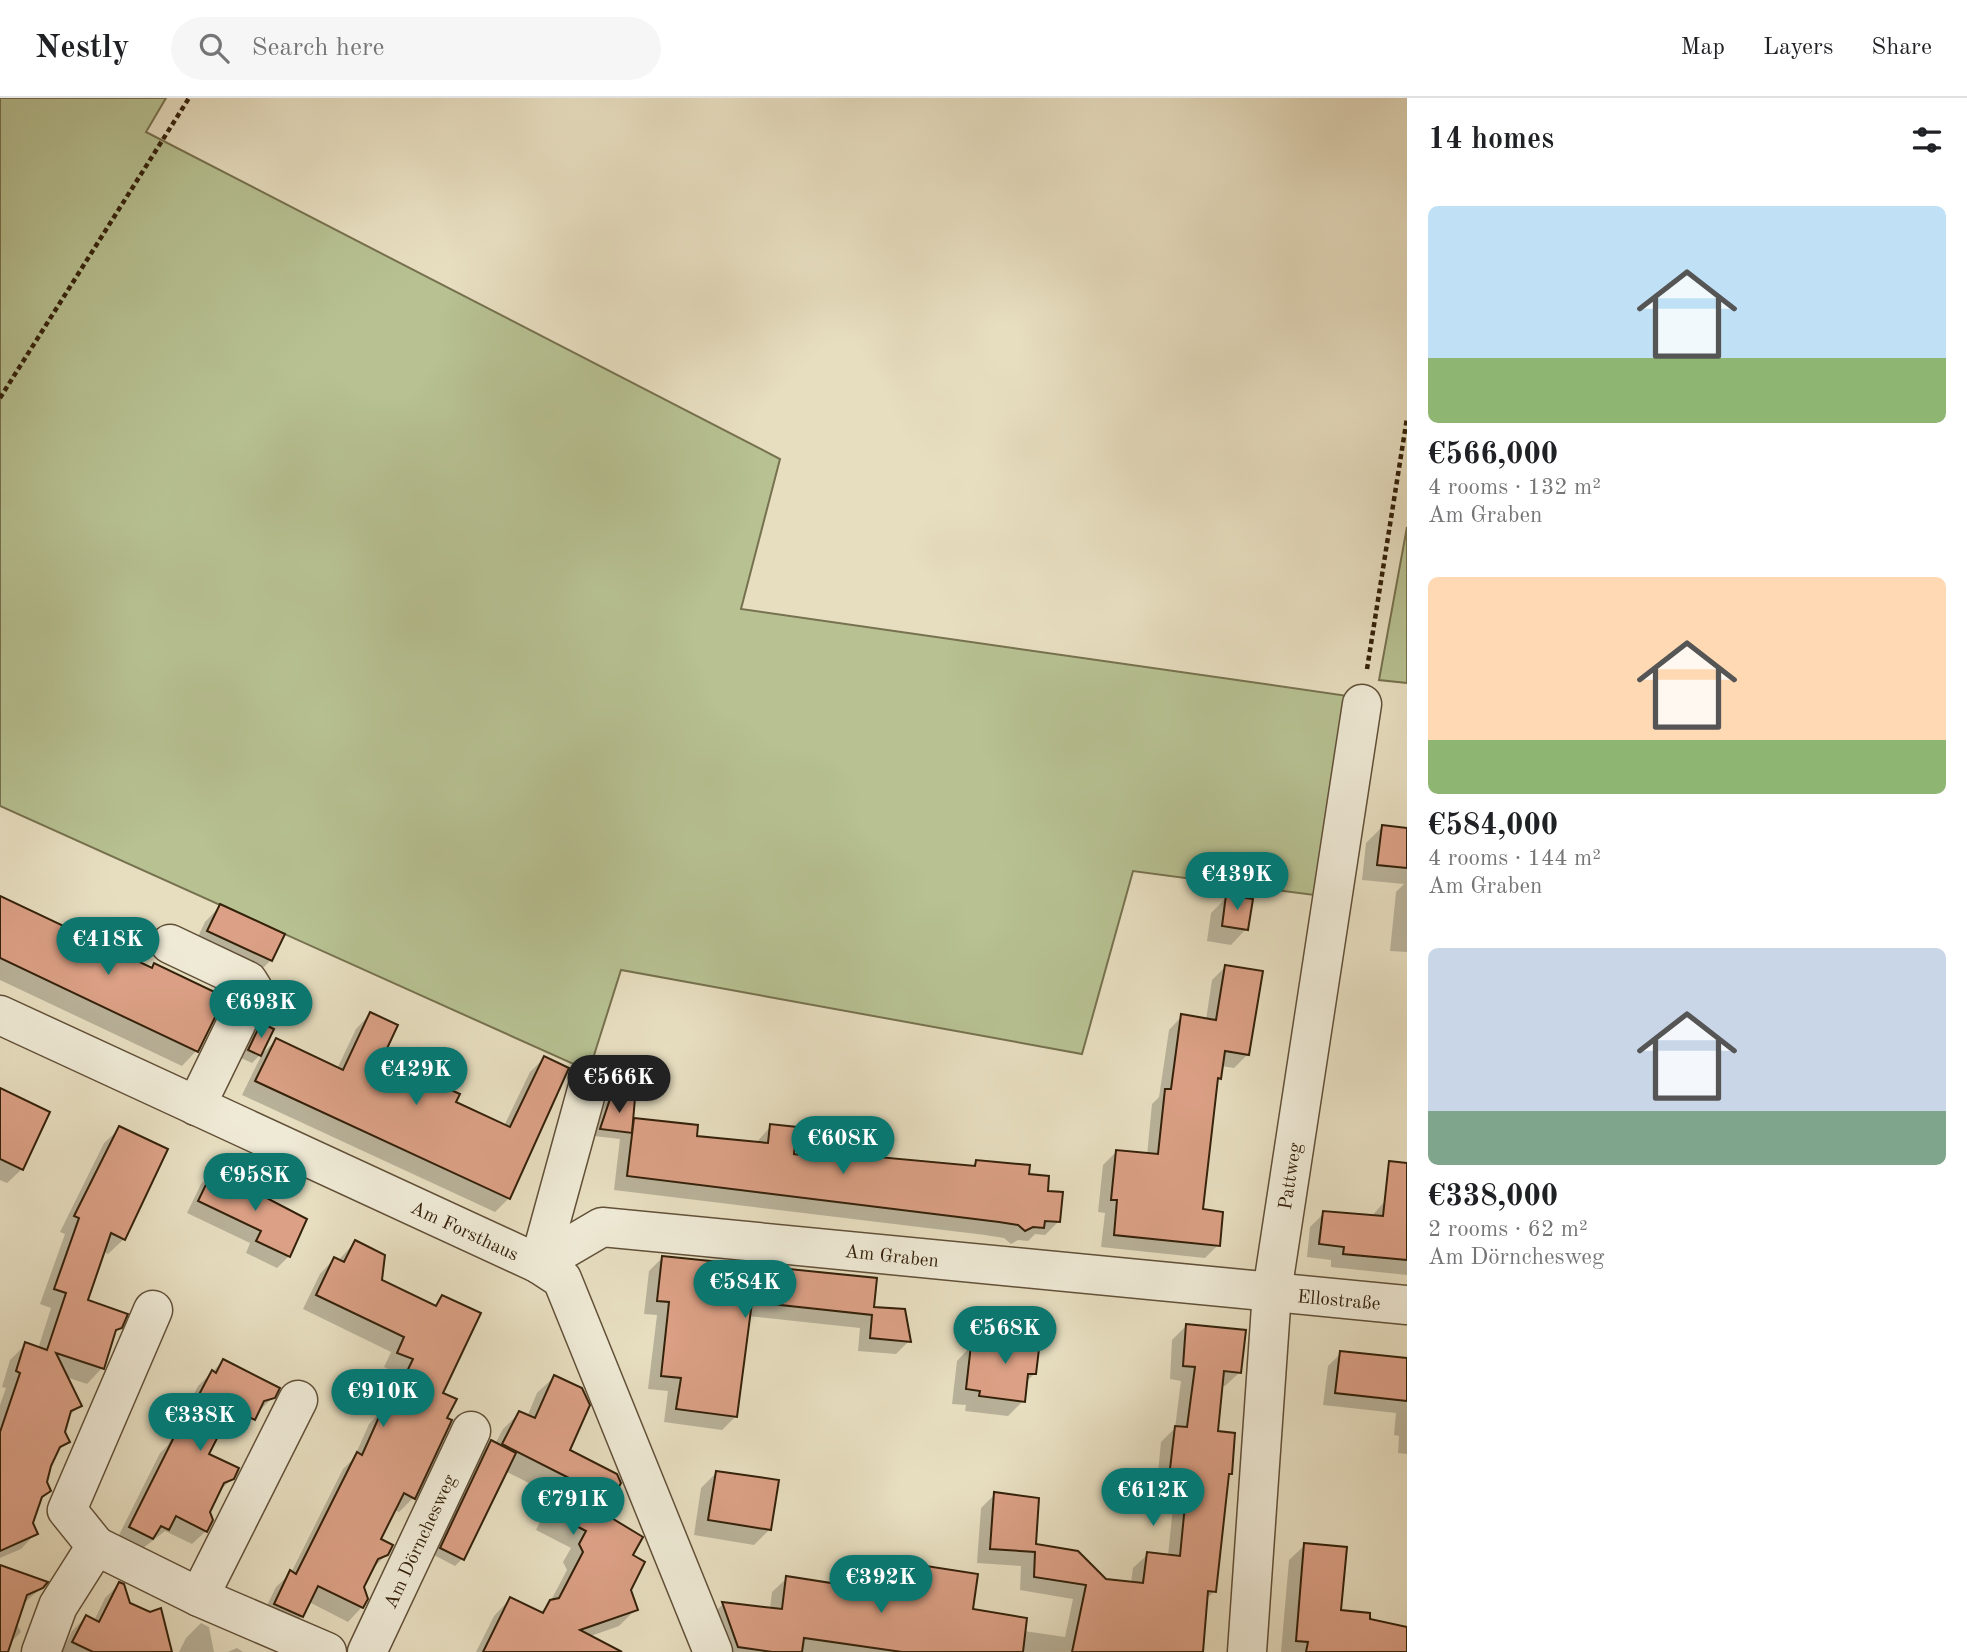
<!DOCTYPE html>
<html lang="en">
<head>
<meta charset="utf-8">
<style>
	:root { --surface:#fff; --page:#f6f6f6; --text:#202124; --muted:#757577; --line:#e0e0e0; --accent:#0f766e }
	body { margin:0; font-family:"Old Standard TT",serif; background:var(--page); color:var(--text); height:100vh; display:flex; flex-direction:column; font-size:26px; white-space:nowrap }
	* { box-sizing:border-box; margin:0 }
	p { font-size:23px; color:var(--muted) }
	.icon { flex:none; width:38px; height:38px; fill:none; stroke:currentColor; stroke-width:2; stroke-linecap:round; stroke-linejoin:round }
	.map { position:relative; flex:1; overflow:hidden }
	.sheet { display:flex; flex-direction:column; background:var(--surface); width:560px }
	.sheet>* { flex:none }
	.price { position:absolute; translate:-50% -60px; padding:0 16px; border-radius:24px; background:var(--accent); color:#fff; font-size:23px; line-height:46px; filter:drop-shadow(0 2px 4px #0008) }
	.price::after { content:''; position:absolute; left:50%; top:42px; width:21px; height:16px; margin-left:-10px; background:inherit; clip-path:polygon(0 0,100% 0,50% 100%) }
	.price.on { background:#222; color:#fff }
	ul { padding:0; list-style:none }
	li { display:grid; align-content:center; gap:14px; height:371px; padding:0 21px }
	li span { display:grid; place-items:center; height:217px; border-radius:10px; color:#555 }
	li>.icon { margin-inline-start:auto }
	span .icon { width:126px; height:126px; fill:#fffc; stroke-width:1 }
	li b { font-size:30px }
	h2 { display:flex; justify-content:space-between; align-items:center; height:84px; padding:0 21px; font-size:30px }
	header { display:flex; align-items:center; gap:42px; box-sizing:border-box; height:98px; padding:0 35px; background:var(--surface); border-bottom:2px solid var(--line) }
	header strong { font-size:33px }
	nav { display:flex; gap:38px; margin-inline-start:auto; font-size:24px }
	.search { width:490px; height:63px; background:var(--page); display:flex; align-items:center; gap:18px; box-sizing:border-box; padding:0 24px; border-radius:38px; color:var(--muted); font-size:26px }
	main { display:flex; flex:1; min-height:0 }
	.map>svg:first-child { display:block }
</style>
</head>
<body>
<header>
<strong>Nestly</strong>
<div class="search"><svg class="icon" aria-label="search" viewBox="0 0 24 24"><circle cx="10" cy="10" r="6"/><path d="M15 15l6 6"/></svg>Search here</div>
<nav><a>Map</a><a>Layers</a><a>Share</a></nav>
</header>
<main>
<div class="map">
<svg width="1407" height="1554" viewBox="0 0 1407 1554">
	<rect width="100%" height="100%" fill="#e7dec0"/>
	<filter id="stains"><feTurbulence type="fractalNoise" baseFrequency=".00286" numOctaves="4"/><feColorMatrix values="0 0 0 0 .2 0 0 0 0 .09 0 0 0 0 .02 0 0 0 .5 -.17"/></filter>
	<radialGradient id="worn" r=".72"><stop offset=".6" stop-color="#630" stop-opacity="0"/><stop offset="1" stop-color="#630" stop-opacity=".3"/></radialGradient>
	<g fill="#b7c192" stroke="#76714e" stroke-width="2">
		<path d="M0,0H166L146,34L780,361L741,511L1348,598L1314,797L1133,773L1082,956L621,872L589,973L0,708Z"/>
		<path d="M1407,429V585L1379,582Z"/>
	</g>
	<g fill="#0003">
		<path d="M1382,729L1407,731V854L1390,853L1396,794L1404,786L1362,782L1366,745Z"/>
		<path d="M1227,799L1246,831L1231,847L1207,843L1211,815Z"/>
		<path d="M0,801L151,871L155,867L197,952L182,968L0,882Z"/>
		<path d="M220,808L271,862L255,878L193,849L205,824Z"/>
		<path d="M1225,869L1248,956L1234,970L1221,968L1216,983L1201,1113L1218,1147L1205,1160L1101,1149L1105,1115L1098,1114L1103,1067L1117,1053L1147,1057L1152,1006L1159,999L1169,932L1182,918L1206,922L1212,882Z"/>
		<path d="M370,916L379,961L454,1005L504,1028L530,974L544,960L509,1100L495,1114L242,997L262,956L276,942L337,971L356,931Z"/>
		<path d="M261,927L260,957L252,965L241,960L254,934Z"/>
		<path d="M0,992L22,1071L7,1085L0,1082Z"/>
		<path d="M611,999L631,1025L634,1022L695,1040L756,1045L771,1028L792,1058L853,1064L858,1058L970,1070L976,1064L1027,1078L1046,1094L1059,1123L1045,1137L1035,1136L1028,1143L1018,1142L1011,1146L1004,1140L985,1137L614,1092L620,1041L594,1038L604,1007Z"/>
		<path d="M120,1030L124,1141L108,1156L103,1153L86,1203L120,1229L113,1236L102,1270L87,1286L66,1279L80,1307L67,1320L63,1334L67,1343L54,1357L45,1384L49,1393L39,1403L31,1425L36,1435L21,1451L0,1460V1307L6,1290L2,1289L10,1262L26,1246L38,1251L51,1210L40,1206L65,1136L60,1134L104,1045Z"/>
		<path d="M213,1074L272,1102L289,1158L277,1170L246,1155L250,1145L187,1115L201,1086Z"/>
		<path d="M1385,1103L1407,1105V1177L1331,1169V1162L1307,1159L1310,1129L1324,1115L1371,1119Z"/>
		<path d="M355,1144L380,1183L433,1209L442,1199L441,1296L413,1400L399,1414L394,1412L379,1442L387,1456L372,1471L362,1489V1509L348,1524L309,1504L302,1518L288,1533L261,1520L276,1489L291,1475L343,1371L354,1360L369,1326L382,1313L400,1276L384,1269L391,1254L303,1211L320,1176L334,1161L338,1163Z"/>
		<path d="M662,1160L872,1210L909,1243L896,1256L858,1253L860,1230L748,1218L736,1318L722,1332L664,1324L668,1293L648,1291L657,1217L644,1216L649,1173Z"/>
		<path d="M1187,1227L1240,1274L1225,1288H1221L1217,1334L1231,1375L1227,1379L1215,1493L1205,1502L1201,1554H721L709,1520L723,1506L770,1511L772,1494L787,1480L865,1492L868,1477L882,1463L970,1513L1024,1533L1065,1539L1073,1501L1020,1492L1021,1468L977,1465L981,1410L995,1396L1034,1447L1105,1482L1131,1485L1133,1470L1148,1456L1168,1458L1174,1399L1159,1398L1161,1385H1157L1161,1344L1175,1330L1181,1283L1170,1281L1172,1242Z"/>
		<path d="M1009,1232L1034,1276L1025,1285L1023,1303L1008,1318L965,1313L966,1307L952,1306L957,1263L971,1248L994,1251Z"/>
		<path d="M1341,1255L1407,1263V1356L1398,1355L1399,1338L1394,1337L1396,1315L1323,1307L1328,1268Z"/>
		<path d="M223,1263L273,1299L239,1334L222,1326L206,1356L232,1380L218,1395L209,1414L206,1433L192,1446L165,1433L138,1454L116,1443L160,1355L168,1347L198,1288Z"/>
		<path d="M554,1279L568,1353L631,1458L629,1492L636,1511L619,1528L571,1545L560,1554H476L494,1518L510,1501L540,1515L549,1506L567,1472L563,1464L571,1450L536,1432L553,1397L505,1373L462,1461L455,1468L434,1457L484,1352L491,1344L495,1346L503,1331L519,1315L527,1319L537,1295Z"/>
		<path d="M717,1374L770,1431L754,1447L694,1437L701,1390Z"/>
		<path d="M1305,1447L1339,1514L1407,1531V1554H1281L1289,1462Z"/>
		<path d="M0,1469L42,1489L22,1507L16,1524L21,1534L9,1546L6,1554H0Z"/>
		<path d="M119,1486L128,1506L171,1554H62L72,1533L86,1519L94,1523L105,1500Z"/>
		<path d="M201,1525L209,1529L214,1554H179L186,1540Z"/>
		<path d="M237,1550L243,1554H228Z"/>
	</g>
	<g fill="#dba085" stroke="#34210a" stroke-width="2">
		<path d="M1382,727L1407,730V770L1377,767Z"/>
		<path d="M1226,797L1253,801L1248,832L1222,828Z"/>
		<path d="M0,798L152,870L154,865L225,899L198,954L0,860Z"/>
		<path d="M220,806L285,836L272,863L207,833Z"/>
		<path d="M1225,867L1263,873L1249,957L1225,953L1221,981L1218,980L1203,1111L1223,1114L1220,1148L1114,1137L1117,1102H1111L1116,1052L1158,1056L1165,991H1171L1181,916L1216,922Z"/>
		<path d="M370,914L398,927L382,961L460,996L456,1004L510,1029L544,958L569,970L510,1101L255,983L276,940L343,972Z"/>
		<path d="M261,925L274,931L261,958L248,952Z"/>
		<path d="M0,990L50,1014L23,1072L0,1061Z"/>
		<path d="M611,998L635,1000L632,1035L600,1031Z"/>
		<path d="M634,1020L698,1027L697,1038L768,1045L770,1026L797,1029L794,1056L857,1063V1057L975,1068L976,1062L1030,1067L1029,1076L1049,1078L1048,1093L1063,1094L1060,1124L1045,1123L1044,1130L1033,1129L1025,1133L1018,1127L999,1124L627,1078Z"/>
		<path d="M119,1028L168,1051L125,1142L111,1135L88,1202L128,1216L122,1230L116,1232L104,1271L56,1255L82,1308L71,1313L65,1334L70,1344L60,1349L51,1368L47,1384L51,1393L42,1399L33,1425L38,1436L0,1453V1334L20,1275L16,1273L25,1244L47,1252L66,1195L54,1191L79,1120L74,1118Z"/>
		<path d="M1389,1063L1407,1065V1162L1343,1156L1344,1149L1319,1146L1323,1113L1383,1118Z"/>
		<path d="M213,1072L307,1121L290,1159L256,1143L261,1133L198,1103Z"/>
		<path d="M355,1142L385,1157L382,1182L436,1208L442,1197L481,1215L443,1295L457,1301L447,1320L452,1322L415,1401L404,1395L381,1441L393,1447L388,1457L378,1461L364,1489L368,1501L363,1510L318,1488L303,1519L274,1506L290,1472L296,1476L357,1354L362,1357L383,1310L388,1313L413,1261L397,1255L404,1239L316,1197L334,1159L344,1164Z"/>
		<path d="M662,1158L877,1180L874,1209L905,1211L911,1244L870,1240L872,1217L752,1204L737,1319L676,1311L681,1280L661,1278L669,1204L657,1203Z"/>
		<path d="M1186,1226L1246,1232L1241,1275L1224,1273L1218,1333L1235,1335L1232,1376H1229L1216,1494L1208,1493L1203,1554H1072L1086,1487L1034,1479L1035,1454L990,1451L994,1394L1039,1400L1036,1446L1078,1453L1106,1481L1143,1485L1147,1454L1180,1458L1187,1386L1172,1384L1174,1371H1170L1175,1328L1187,1329L1195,1269L1183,1268Z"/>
		<path d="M1009,1230L1041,1234L1036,1276H1028L1025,1304L979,1298L980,1293L966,1291L971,1247L1006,1250Z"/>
		<path d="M1340,1253L1407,1260V1303L1335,1295Z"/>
		<path d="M223,1261L280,1290L275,1300L264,1303L255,1322L232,1311L209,1356L239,1370L234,1381L224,1385L210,1414L213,1422L207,1434L176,1418L169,1432L161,1428L153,1441L129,1429L174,1339L176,1340L212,1272L216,1275Z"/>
		<path d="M554,1277L582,1290L590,1307L570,1352L617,1376L621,1385L605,1416L643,1439L633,1457L645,1464L631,1492L638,1512L580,1532L622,1554H483L510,1499L543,1515L550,1502L559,1500L583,1454L579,1446L586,1433L551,1415L569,1380L502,1346L519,1313L535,1320Z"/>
		<path d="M491,1342L516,1355L464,1462L440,1450Z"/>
		<path d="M716,1373L779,1382L771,1432L708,1422Z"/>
		<path d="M1304,1445L1347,1449L1341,1512L1370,1515V1521L1407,1529V1554H1306L1308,1544L1296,1543Z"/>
		<path d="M881,1461L978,1476L973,1511L1027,1520L1023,1554H902L804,1540L802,1554H772L738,1549L722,1504L782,1511L786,1478L876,1492Z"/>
		<path d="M0,1467L48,1484L43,1490L27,1497L8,1554H0Z"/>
		<path d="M119,1484L124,1486L130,1505L150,1514L161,1510L172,1554H93L72,1544L86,1517L99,1524Z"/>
	</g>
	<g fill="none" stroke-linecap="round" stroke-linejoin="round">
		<defs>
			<g id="minor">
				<path d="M170,846L248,883L253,891L196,1008"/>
				<path d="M0,917L539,1166L562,1181L713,1554"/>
				<path d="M539,1166L602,1129L1407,1207"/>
				<path d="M539,1166L588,988"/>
				<path d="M96,1448L67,1412L153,1212"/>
				<path d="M199,1499L298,1302"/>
				<path d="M41,1554L58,1508L96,1448L199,1499L327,1554"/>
				<path d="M367,1554L471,1333"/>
				<path d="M1247,1554L1272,1194L1362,606"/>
			</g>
		</defs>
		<use href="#minor" stroke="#615038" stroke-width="41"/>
		<g stroke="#34210a" stroke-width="4.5" stroke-dasharray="5 3.5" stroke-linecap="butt">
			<path d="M0,300L189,0"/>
			<path d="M1367,571L1407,320"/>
		</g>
		<use href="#minor" stroke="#efead6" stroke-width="38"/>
	</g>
	<g text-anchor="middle" stroke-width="5" stroke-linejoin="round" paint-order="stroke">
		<g font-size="19" fill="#34210a" stroke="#efead6">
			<text transform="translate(1289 1078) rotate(-81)" y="7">Pattweg</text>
			<text transform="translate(465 1132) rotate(25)" y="7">Am Forsthaus</text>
			<text transform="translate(892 1157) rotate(6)" y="7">Am Graben</text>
			<text transform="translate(1339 1201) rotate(5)" y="7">Ellostraße</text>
			<text transform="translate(419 1443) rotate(-65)" y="7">Am Dörnchesweg</text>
		</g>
	</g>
	<rect width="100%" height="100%" filter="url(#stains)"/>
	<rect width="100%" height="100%" fill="url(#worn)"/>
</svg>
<b class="price" style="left:1237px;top:814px">€439K</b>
<b class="price" style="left:108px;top:879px">€418K</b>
<b class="price" style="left:261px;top:942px">€693K</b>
<b class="price" style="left:416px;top:1009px">€429K</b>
<b class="price on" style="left:619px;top:1017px">€566K</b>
<b class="price" style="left:843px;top:1078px">€608K</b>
<b class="price" style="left:255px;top:1115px">€958K</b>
<b class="price" style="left:745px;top:1222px">€584K</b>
<b class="price" style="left:1005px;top:1268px">€568K</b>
<b class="price" style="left:383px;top:1331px">€910K</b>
<b class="price" style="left:200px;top:1355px">€338K</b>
<b class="price" style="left:1153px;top:1430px">€612K</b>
<b class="price" style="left:573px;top:1439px">€791K</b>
<b class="price" style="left:881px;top:1517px">€392K</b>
</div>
<section class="sheet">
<h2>14 homes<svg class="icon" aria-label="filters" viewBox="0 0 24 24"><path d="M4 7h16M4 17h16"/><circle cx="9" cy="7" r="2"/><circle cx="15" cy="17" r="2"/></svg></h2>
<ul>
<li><span style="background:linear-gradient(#bfe0f5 70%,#8fb573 0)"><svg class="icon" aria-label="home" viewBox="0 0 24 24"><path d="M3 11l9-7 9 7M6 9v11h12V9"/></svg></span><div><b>€566,000</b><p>4 rooms · 132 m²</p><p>Am Graben</p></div></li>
<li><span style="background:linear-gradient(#ffd9b3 75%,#8fb573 0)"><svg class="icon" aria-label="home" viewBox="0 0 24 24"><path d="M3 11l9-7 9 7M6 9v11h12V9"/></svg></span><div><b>€584,000</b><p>4 rooms · 144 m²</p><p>Am Graben</p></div></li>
<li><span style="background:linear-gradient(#c9d6e8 75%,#7fa58c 0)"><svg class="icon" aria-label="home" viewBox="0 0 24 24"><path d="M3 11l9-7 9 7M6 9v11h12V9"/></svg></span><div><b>€338,000</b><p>2 rooms · 62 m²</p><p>Am Dörnchesweg</p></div></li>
</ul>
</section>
</main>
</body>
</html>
